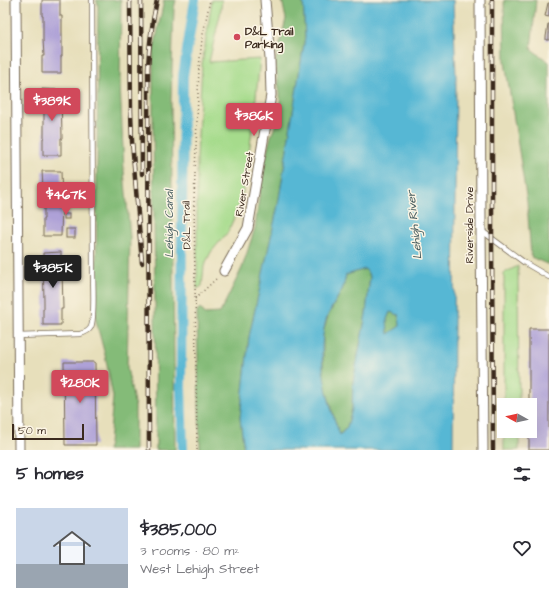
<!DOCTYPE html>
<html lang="en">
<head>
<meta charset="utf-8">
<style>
	:root { --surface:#fff; --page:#f7f7f7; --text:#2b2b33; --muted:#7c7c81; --line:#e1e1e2; --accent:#d1495b }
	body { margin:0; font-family:"Architects Daughter",sans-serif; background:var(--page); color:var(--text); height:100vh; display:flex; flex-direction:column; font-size:15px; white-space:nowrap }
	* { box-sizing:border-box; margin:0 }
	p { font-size:13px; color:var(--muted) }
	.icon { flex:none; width:22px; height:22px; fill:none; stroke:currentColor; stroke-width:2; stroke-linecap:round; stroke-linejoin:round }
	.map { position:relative; height:450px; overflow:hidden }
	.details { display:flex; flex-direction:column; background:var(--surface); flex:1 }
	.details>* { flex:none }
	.needle { width:26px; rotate:278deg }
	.fabs { position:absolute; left:497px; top:398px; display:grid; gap:8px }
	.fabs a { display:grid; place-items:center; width:40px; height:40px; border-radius:0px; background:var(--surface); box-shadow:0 4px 16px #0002; font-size:20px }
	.scale { position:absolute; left:12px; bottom:10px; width:72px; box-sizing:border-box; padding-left:4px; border:2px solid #3b2a1e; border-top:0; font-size:11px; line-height:14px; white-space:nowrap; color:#3b2a1e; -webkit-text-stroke:3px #fcf5e5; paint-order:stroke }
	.price { position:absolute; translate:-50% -34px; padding:0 9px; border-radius:4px; background:var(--accent); color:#fff; font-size:13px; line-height:26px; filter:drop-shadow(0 1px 2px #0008) }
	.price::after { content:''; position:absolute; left:50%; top:24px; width:12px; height:9px; margin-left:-6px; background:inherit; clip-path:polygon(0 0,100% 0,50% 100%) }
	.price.on { background:#222; color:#fff }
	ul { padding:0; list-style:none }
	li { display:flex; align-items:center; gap:12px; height:100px; padding:0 16px }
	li+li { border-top:1px solid var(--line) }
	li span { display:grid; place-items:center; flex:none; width:112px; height:80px; border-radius:0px; color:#555 }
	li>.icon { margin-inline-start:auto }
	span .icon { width:48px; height:48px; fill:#fffc; stroke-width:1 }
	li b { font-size:17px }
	h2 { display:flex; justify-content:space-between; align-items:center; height:48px; padding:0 16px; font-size:17px }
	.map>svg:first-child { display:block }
</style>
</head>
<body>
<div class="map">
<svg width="549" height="450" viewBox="0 0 549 450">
	<rect width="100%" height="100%" fill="#fcf5e5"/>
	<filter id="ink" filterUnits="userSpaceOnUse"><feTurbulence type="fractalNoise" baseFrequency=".025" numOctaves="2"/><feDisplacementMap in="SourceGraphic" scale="8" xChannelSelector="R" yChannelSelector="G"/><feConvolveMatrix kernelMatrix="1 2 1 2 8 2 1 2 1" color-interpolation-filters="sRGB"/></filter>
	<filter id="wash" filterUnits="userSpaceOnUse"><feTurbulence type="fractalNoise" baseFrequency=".012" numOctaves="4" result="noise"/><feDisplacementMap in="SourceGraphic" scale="16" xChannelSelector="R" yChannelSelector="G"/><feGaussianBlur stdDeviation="0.9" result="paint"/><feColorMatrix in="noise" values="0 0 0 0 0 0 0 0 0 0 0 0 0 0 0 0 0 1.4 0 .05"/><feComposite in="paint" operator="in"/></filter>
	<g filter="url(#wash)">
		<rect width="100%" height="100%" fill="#e7dfbb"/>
		<g fill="#a6db8c" stroke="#708255">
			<path d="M212,0H222L220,15L209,62L260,59L256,97L247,170L241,201L228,232L211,252L204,266L202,286L197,289V158L199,117L202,65Z"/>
			<path d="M518,266L519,405H504V431H519V450H504V273Z"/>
		</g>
		<g fill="#84bb78" stroke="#60724b">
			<path d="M96,0H121L120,83L124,171L130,237L127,368L135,407V450H107L109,444L113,397L105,355L96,321L98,4Z"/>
			<path d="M164,0H176L174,8L171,99L175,450H156L155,302L153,123V54Z"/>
			<path d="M282,0H303L305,37L278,205L249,337L240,418L244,450H200L197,311L200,308L205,314L220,313L242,268L255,228L263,167L271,136L280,114V94L275,63L286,19Z"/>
			<path d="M504,0H536L531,49L549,62V265L531,257L527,202L505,62Z"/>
			<path d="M365,269L370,276L366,314L353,382L352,409L347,427L339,435L324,382L323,369V333L328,316L343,288L346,275Z"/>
			<path d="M390,312L399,315L400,326L388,335L387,319Z"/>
		</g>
		<path fill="#56b7d4" stroke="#487079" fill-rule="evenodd" d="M303,0H453L456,77L453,450H244L240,418L249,337L278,205L305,37ZM365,269L370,276L366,314L353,382L352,409L347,427L340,435C327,401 315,352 327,317C331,308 337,299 342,290C344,285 345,280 346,275ZM390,312L399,315L400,326L388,334L387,319Z"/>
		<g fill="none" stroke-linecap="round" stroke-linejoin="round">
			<path stroke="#56b7d4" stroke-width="10" d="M183,450L181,388L183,76L195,0"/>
		</g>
		<g id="blocks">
			<g fill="#aea1d7">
				<path d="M42,0H60V16H62V56H61V73H42V56H44L43,40V16H42Z"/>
				<path d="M548,3H549V17L545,16Z"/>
				<path d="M548,24H549V40H546V37Z"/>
				<path d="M42,89L61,90L62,138H61V155H43V138H44V106H42Z"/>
				<path d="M42,171H61L62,203L61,236H43V219H44V188H43Z"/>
				<rect x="64" y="196" width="5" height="5"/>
				<rect x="64" y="214" width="5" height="5"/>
				<rect x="66" y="229" width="9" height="9"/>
				<path d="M61,252V269H62L63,309H61V325H43V309H44V302L43,253Z"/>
				<path d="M529,329H549V450H529V431H530V405H529Z"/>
				<path d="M64,362H95L96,445H65Z"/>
			</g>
		</g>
	</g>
	<g filter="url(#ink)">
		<use href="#blocks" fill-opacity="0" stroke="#776955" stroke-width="1"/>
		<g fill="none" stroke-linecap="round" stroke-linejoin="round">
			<defs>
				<g id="lane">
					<path d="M482,231L525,263L549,277"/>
					<path d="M18,336L80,334C84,333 89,331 91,327C95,318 93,283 93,272L92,0"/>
				</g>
				<g id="street">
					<path d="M16,0L19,450"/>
					<path d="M480,0L481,229L483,450"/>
					<path d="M224,271L248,228L271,95L270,59L265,0"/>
				</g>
			</defs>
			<use href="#lane" stroke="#776955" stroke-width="6"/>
			<use href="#street" stroke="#776955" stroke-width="11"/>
			<g stroke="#776955" stroke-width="1.5" stroke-dasharray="1 3" stroke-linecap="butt">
				<path d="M195,299L218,277"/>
				<path d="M197,450L194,200L199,68L202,39L210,0"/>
			</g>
			<use href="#lane" stroke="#fff" stroke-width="4.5"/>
			<use href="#street" stroke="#fff" stroke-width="9"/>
			<defs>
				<g id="rail">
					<path d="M130,0L131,111L132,141L142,263"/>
					<path d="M141,0L142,174"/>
					<path d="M492,0V238L493,450"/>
					<path d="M149,450L148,68C149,45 152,23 157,0"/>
				</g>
			</defs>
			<use href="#rail" stroke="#3b2a1e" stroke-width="4.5"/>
			<use href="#rail" stroke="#fcf5e5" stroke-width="3" stroke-dasharray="9" stroke-linecap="butt"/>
		</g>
	</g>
	<circle fill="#d1495b" stroke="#fcf5e5" stroke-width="1.5" cx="237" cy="37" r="4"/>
	<g text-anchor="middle" stroke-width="3" stroke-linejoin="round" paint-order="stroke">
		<g font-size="11" font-weight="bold" fill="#3b2a1e" stroke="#fcf5e5" text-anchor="start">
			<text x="245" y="35">D&amp;L Trail<tspan x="245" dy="13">Parking</tspan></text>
		</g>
		<g font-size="11" fill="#3b2a1e" stroke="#fcf5e5">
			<text transform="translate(244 184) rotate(-80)" y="4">River Street</text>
			<text transform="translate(186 225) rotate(-91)" y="4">D&amp;L Trail</text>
			<text transform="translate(469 225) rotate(-90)" y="4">Riverside Drive</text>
		</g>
		<g font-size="12" font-style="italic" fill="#445b5e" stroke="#fcf5e5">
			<text transform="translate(169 224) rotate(-90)" y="4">Lehigh Canal</text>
			<text transform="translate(414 225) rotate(-96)" y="4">Lehigh River</text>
		</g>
	</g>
</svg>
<div class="fabs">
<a><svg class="needle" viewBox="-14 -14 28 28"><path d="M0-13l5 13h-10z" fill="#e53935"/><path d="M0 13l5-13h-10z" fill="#7c7c81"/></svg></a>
</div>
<div class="scale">50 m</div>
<b class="price" style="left:52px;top:122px">$389K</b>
<b class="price" style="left:254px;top:137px">$386K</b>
<b class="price" style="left:66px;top:216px">$467K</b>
<b class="price on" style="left:53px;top:289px">$385K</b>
<b class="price" style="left:80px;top:404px">$280K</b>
</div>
<section class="details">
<h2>5 homes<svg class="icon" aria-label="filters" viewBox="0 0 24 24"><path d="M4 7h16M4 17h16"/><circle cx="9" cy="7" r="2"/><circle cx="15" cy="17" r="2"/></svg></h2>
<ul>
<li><span style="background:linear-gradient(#c9d6e8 70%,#9aa5b1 0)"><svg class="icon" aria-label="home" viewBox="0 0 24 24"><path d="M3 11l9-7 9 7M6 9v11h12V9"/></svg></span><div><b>$385,000</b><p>3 rooms · 80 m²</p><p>West Lehigh Street</p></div><svg class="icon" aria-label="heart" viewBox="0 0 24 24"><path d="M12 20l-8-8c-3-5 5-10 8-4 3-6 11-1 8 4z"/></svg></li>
</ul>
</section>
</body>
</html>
